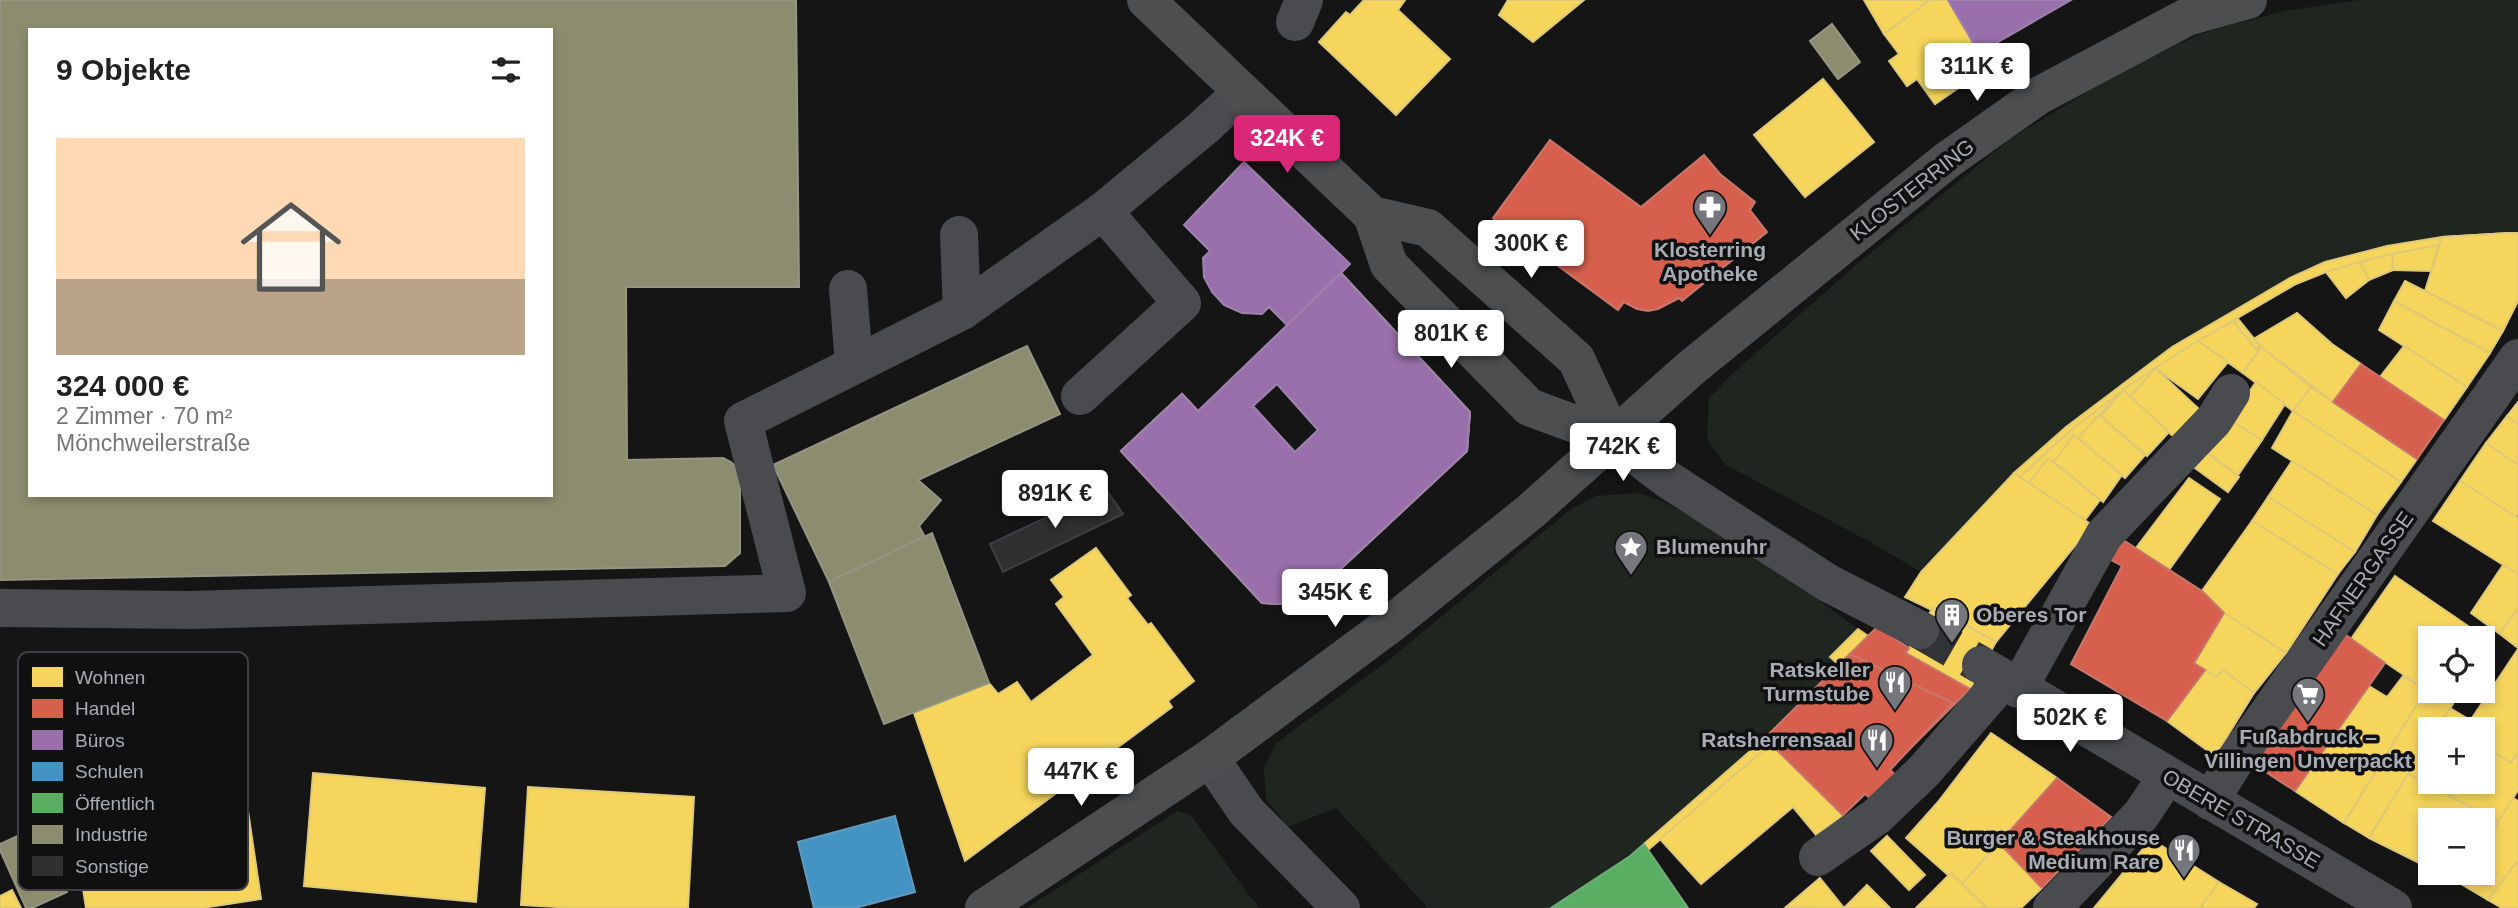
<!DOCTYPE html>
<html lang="de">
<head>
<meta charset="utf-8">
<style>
	:root { --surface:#fff; --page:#f2f2f2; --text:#222; --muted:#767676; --line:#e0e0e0; --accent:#db2777 }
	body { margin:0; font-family:Arial,sans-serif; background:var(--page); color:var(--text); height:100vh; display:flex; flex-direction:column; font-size:26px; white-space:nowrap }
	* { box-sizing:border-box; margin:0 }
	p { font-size:23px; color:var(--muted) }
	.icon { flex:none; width:38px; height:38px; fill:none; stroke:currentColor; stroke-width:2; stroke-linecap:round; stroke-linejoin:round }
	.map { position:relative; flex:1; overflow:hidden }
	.side { position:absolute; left:28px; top:28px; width:525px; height:469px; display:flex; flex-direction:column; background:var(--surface); border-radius:0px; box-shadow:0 4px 10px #0003 }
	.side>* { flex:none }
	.fabs { position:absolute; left:2418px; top:626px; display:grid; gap:14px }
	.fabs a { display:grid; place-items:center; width:77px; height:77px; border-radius:0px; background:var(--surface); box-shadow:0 4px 10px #0003; font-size:35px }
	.price { position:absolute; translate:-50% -60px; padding:0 16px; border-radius:7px; background:#fff; color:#222; font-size:23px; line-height:46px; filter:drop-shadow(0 2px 4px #0008) }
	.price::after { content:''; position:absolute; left:50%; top:42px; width:21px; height:16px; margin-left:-10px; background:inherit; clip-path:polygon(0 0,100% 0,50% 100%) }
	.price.active { background:var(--accent); color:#fff }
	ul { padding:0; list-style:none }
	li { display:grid; align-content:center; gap:14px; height:371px; padding:0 28px }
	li+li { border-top:2px solid var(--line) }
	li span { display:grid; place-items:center; height:217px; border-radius:0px; color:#555 }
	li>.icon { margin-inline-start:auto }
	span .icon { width:126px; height:126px; fill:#fffc; stroke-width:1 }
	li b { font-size:30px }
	h2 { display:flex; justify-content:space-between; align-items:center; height:84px; padding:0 28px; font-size:30px }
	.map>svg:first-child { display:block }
</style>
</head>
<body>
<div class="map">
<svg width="2518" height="908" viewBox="0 0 2518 908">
	<rect width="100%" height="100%" fill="#151516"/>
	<g fill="#1f2620">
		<path d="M2359,0H2518V233C2454,233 2386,241 2325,262C2295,273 2268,290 2240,306C2160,352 2083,408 2015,472C1982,503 1952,539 1921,572L1872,543L1726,465L1707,439L1709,398L1714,393L1732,374L1857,264L2009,140L2121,71L2205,32L2284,11Z"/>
		<path d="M1636,493C1658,497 1676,509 1695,519C1753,551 1805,590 1858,629L1830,657L1839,665L1765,738L1644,844L1551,908H1428L1336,808L1288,827L1266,799L1264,768L1276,743L1389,660L1571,509L1596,496Z"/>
		<path d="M1177,811L1191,815L1248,894L1260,908H1027Z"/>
	</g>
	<g fill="#f6d55c" stroke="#dfc977" stroke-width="2">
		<path d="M1364,0H1405L1398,10L1450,59L1396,115L1319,42L1346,12L1350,15Z"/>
		<path d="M1508,0H1584L1533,42L1499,15Z"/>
		<path d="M1864,0H1930L1884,34Z"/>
		<path d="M1930,0H1948L1984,61L1976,67L1980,73L1935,104L1917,79L1907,86L1889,61L1899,54L1884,34Z"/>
		<path d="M1823,79L1874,142L1805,197L1754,135Z"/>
		<path d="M2509,233H2518V241L2439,245L2392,254L2326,272L2296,284L2198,341L2155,368L2071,430L2020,477L2014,473L2066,427L2172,347L2290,278L2325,262L2387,246L2442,237Z"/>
		<path d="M2509,233H2518V301L2503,331L2425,291L2442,237Z"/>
		<path d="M2439,245L2431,271L2393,270L2392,254Z"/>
		<path d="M2392,254L2393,270L2369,280L2360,262Z"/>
		<path d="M2360,262L2369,280L2346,298L2326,272Z"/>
		<path d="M1341,273L1470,412L1467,451L1302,605L1262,603L1121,451L1182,394L1267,485L1309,489L1354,447L1355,416L1280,334Z"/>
		<path d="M2405,281L2503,331L2490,353L2394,301Z"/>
		<path d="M2394,301L2490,353L2467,387L2379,330Z"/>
		<path d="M2297,313L2332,344L2361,364L2333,402L2260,346L2255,338Z"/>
		<path d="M2238,319L2260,346L2256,349L2233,321Z"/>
		<path d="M2233,321L2256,349L2261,347L2243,373L2198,341Z"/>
		<path d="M2198,341L2228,362L2198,399L2155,368Z"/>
		<path d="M2404,346L2467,387L2444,420L2380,377Z"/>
		<path d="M2261,347L2311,387L2293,411L2243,373Z"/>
		<path d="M2155,368L2200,410L2175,438L2130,397Z"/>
		<path d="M2155,368L2130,397L2123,390Z"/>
		<path d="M2256,382L2285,404L2262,440L2230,420Z"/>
		<path d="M2311,387L2417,459L2401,482L2293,411Z"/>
		<path d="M2123,390L2169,432L2147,456L2101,416Z"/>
		<path d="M2123,390L2078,438L2074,435L2054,462L2048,458L2029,483L2020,477L2071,430Z"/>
		<path d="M2518,402V425L2507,416Z"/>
		<path d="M2293,411L2401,482L2377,515L2272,448Z"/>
		<path d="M2099,415L2145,455L2125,478L2078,438Z"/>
		<path d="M2507,416L2518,425V465L2486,443Z"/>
		<path d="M2230,420L2262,440L2238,475L2206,452Z"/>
		<path d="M2074,435L2122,475L2103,502L2054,462Z"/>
		<path d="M2486,443L2518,465V513L2516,517L2460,481Z"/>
		<path d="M2206,452L2239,477L2228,492L2195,468Z"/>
		<path d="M2048,458L2100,500L2085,520L2029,483Z"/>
		<path d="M2292,461L2377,515L2355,552L2268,497Z"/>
		<path d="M2014,473L2092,525L1996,642L1933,607L1932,610L1905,597L1921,572Z"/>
		<path d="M2189,478L2220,499L2169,570L2136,548Z"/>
		<path d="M2460,481L2518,518V574L2433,521Z"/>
		<path d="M2268,497L2355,552L2338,574L2252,521Z"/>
		<path d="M2252,521L2338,574L2286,653L2224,613L2202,591Z"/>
		<path d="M1096,548L1131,595L1127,598L1148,625L1151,623L1194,681L1168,701L1172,707L965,861L914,713L989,683L998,694L1017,682L1031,702L1093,655L1056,604L1064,597L1051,580Z"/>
		<path d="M2503,565L2518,574V608L2500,634L2471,613Z"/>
		<path d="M2395,576L2468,626L2463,634L2471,639H2431V691H2442L2432,693L2426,690L2351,639Z"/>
		<path d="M1933,607L1996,642L1970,689L1906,653Z"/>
		<path d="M2518,608V648L2500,634Z"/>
		<path d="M2224,613L2286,653L2254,693L2223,670L2217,677L2194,663Z"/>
		<path d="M1858,629L1868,636L1839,665L1830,657Z"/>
		<path d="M2518,649V752L2511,763L2483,746V730H2464Z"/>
		<path d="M2205,670L2217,677L2223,670L2254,693L2215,756L2167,721Z"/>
		<path d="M2403,676L2426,690L2344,823L2295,791L2369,686L2387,697Z"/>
		<path d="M2426,690L2453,704L2436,730H2431V738L2369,838L2344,823Z"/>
		<path d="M2450,708L2470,720L2464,730H2436Z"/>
		<path d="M1991,733L2057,778L1962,884L1951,873L1948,875L1906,838L1938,802Z"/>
		<path d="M1765,738L1771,744L1648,850L1644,844Z"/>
		<path d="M2431,738V782H2483V746L2511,763L2518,752V790L2499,822L2408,774Z"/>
		<path d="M1771,744L1843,815L1816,835L1793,807L1701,884L1660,839Z"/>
		<path d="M313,773L485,788L476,902L304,886Z"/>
		<path d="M2408,774L2499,822L2483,847V821H2431V869L2369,838Z"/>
		<path d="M244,784L261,899L202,908H86L71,812Z"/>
		<path d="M528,787L694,797L688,908H576L521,905Z"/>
		<path d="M2513,798L2518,801V860L2488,900L2461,884L2468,873H2483V847Z"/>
		<path d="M1887,836L1925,875L1909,890L1871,851Z"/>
		<path d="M2151,839L2219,882L2200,908H2094Z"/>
		<path d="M1999,843L2042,888L2021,908H1987L1962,884Z"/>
		<path d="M2518,860V908H2502L2488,900Z"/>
		<path d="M1951,873L1962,884L1987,908H1916Z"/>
		<path d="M2438,873H2468L2461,884Z"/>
		<path d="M1820,878L1844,908L1786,907Z"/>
		<path d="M2219,882L2257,904L2254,908H2200Z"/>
		<path d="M1867,885L1890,908H1844Z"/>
		<path d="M12,890L21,908H0V896Z"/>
	</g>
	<g fill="#d6604d" stroke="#c8776c" stroke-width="2">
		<path d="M1550,140L1641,207L1704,155L1720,174L1755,202L1750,210L1767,232L1682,301L1679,298L1658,309L1648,311L1637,309L1624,302L1618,310L1493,218Z"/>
		<path d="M2361,364L2444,420L2417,459L2333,402Z"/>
		<path d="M2117,536L2202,591L2224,613L2194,663L2205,670L2167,721L2071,664L2122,566L2104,556Z"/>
		<path d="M1877,627L1909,648L1906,653L1970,689L1843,815L1765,738Z"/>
		<path d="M2346,635L2385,663L2295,791L2249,761Z"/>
		<path d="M1850,654L1953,703L1890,770L1897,776L1871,799L1865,794L1843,815L1765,738Z"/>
		<path d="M2057,778L2111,817L2042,888L1999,843Z"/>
	</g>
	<g fill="#9970ab" stroke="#9e82ae" stroke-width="2" fill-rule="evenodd">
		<path d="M1948,0H2071L1979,53Z"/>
		<path d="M1244,162L1350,264L1288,326L1269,307L1262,314L1242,313L1224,305L1212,292L1204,277L1203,258L1210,251L1184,225Z"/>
		<path d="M1341,273L1470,412L1467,451L1302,605L1262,603L1121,451L1182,394L1198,411ZM1277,384L1318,430L1295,452L1253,406Z"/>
	</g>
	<path fill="#4393c3" stroke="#619abf" stroke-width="2" d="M895,816L915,892L855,908H814L798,842Z"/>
	<path fill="#5aae61" stroke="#71ad7a" stroke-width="2" d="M1644,844L1688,908H1551L1630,856Z"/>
	<g fill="#8c8c6e" stroke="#949683" stroke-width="2" fill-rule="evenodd">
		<path d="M0,0H796L799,287H626L627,460L723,458L731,462L738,469L740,477V553L725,566L0,580ZM30,30H551V495H30Z"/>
		<path d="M1832,24L1860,62L1838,79L1810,41Z"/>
		<path d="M1027,346L1060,414L918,480L941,500L919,526L925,537L829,582L773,465Z"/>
		<path d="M932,533L989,683L884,724L829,582Z"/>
		<path d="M37,827L67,892L32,908H26L0,850V844Z"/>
	</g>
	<path fill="#303031" stroke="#3e3f42" stroke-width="2" d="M1106,489L1123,514L1003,572L990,544Z"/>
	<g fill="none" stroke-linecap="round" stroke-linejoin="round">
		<path stroke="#323336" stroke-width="38" stroke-dasharray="38 19" stroke-linecap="butt" d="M1920,630L1981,665"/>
		<g stroke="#4a4b4e" stroke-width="38">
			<path d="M1295,22L1304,0"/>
			<path d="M959,235L962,311"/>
			<path d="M848,289L854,364"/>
			<path d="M1080,396L1182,303L1103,211"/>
			<path d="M1613,438L1670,481L1828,583L1920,630"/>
			<path d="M0,608L190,610L787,593L743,421L962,311L1103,211L1203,128L1242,92"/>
			<path d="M1981,665L2393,908"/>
			<path d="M2018,689L2104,535L2214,420L2231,393"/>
			<path d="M1210,758L1246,811L1341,908"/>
			<path d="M2210,801L2236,759L2518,358"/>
			<path d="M1818,857L1877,816L1924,771L2003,680"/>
			<path d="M2052,908L2141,815L2167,776"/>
		</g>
		<g stroke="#4c4e50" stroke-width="38">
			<path d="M1146,0L1372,215L1389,265L1529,407L1613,438"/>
			<path d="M1372,215L1428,228L1576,359L1613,438"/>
			<path d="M984,908L1210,758L1392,623L1531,511L1691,368L1946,161L2038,96L2187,17L2248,0"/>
		</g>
	</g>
	<defs>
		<symbol id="pharmacy-pin" viewBox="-11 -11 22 30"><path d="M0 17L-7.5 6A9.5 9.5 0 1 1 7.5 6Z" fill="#75777d" stroke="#101011"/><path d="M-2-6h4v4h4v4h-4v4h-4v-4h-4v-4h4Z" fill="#fff"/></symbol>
		<symbol id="sight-pin" viewBox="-11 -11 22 30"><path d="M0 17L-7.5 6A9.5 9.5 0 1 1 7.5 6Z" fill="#75777d" stroke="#101011"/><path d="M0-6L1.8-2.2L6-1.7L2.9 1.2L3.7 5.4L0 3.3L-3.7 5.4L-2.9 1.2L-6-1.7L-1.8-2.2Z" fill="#fff"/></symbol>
		<symbol id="building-pin" viewBox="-11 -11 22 30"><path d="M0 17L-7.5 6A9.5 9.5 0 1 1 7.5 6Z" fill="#75777d" stroke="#101011"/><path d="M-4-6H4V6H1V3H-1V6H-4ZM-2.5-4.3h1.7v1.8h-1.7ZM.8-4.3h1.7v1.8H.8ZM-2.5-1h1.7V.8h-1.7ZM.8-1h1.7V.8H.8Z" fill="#fff"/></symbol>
		<symbol id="restaurant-pin" viewBox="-11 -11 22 30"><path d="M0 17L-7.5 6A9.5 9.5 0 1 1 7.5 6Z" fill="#75777d" stroke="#101011"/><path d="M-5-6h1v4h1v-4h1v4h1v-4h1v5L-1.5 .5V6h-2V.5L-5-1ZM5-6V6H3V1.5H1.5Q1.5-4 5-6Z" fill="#fff"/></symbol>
		<symbol id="supermarket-pin" viewBox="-11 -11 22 30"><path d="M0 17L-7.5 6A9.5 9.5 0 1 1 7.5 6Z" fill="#75777d" stroke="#101011"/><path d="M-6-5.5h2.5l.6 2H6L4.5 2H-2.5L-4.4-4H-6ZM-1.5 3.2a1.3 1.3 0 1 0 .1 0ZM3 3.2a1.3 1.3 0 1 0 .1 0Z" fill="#fff"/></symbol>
	</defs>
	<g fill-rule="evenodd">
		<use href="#pharmacy-pin" x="1691" y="188" width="38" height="52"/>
		<use href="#sight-pin" x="1612" y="528" width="38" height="52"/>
		<use href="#building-pin" x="1933" y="596" width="38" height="52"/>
		<use href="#restaurant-pin" x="1876" y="663" width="38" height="52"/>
		<use href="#supermarket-pin" x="2289" y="675" width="38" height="52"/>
		<use href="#restaurant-pin" x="1858" y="721" width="38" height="52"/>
		<use href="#restaurant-pin" x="2165" y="831" width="38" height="52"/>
	</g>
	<g text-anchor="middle" stroke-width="7" stroke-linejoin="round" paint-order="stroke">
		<g font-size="21" fill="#a8acb5" stroke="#101011">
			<text transform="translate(1912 190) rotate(-38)" y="7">KLOSTERRING</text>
			<text transform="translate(2363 579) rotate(-55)" y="7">HAFNERGASSE</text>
			<text transform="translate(2241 819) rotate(30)" y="7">OBERE STRASSE</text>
		</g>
		<g font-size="21" font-weight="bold" fill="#a8acb5" stroke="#101011" text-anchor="end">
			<text x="1710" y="257" text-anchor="middle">Klosterring<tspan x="1710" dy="24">Apotheke</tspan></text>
			<text x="1656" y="554" text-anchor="start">Blumenuhr</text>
			<text x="1976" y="622" text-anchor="start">Oberes Tor</text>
			<text x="1870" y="677">Ratskeller<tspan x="1870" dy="24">Turmstube</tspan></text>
			<text x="2308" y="744" text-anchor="middle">Fußabdruck –<tspan x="2308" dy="24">Villingen Unverpackt</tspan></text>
			<text x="1853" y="747">Ratsherrensaal</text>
			<text x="2160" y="845">Burger &amp; Steakhouse<tspan x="2160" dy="24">Medium Rare</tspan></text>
		</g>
	</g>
	<rect x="18" y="652" width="230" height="238" rx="10" fill="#101011" stroke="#3e3f42" stroke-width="2"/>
	<rect x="32" y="667" width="31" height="20" fill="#f6d55c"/>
	<rect x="32" y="699" width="31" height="19" fill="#d6604d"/>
	<rect x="32" y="730" width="31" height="20" fill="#9970ab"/>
	<rect x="32" y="762" width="31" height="19" fill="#4393c3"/>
	<rect x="32" y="793" width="31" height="20" fill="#5aae61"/>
	<rect x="32" y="825" width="31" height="19" fill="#8c8c6e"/>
	<rect x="32" y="856" width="31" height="20" fill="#303031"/>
	<g font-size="19" fill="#a8acb5">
		<text x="75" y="684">Wohnen</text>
		<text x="75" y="715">Handel</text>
		<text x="75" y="747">Büros</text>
		<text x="75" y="778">Schulen</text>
		<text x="75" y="810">Öffentlich</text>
		<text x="75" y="841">Industrie</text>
		<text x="75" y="873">Sonstige</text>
	</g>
</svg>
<div class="fabs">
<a><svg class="icon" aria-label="locate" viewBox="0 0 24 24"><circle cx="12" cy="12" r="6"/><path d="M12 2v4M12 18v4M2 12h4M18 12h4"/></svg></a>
<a>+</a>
<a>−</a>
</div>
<b class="price" style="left:1977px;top:103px">311K €</b>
<b class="price active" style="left:1287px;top:175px">324K €</b>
<b class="price" style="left:1531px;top:280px">300K €</b>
<b class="price" style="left:1451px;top:370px">801K €</b>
<b class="price" style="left:1623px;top:483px">742K €</b>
<b class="price" style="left:1055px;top:530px">891K €</b>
<b class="price" style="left:1335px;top:629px">345K €</b>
<b class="price" style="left:2070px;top:754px">502K €</b>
<b class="price" style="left:1081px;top:808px">447K €</b>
<section class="side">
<h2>9 Objekte<svg class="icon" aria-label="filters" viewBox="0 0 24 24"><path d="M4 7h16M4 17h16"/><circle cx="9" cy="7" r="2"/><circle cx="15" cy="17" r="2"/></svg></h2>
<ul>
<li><span style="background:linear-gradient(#ffd9b3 65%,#b9a48a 0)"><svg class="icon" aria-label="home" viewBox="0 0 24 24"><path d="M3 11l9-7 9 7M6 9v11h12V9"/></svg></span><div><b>324 000 €</b><p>2 Zimmer · 70 m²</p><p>Mönchweilerstraße</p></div></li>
</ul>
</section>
</div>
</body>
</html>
